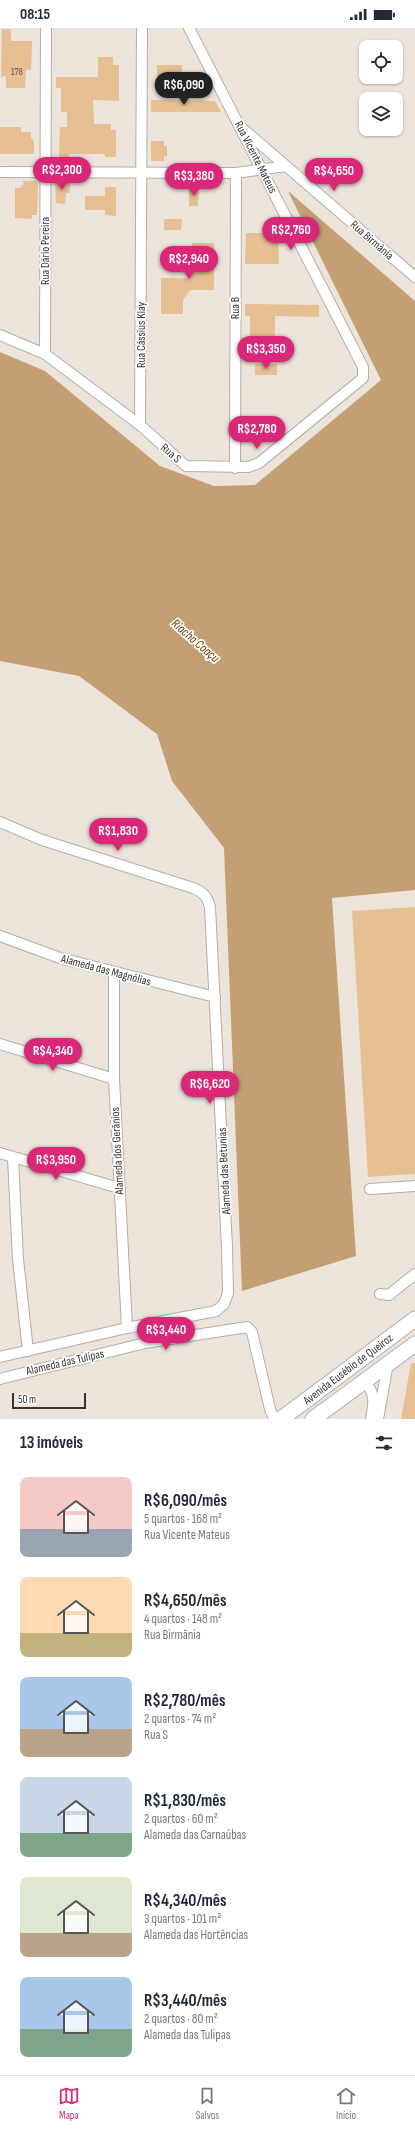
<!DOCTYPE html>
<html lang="pt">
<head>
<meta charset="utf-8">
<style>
	:root { --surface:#fff; --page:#f2f2f3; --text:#1f2937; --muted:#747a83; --line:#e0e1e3; --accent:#db2777 }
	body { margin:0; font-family:"Sofia Sans Condensed",sans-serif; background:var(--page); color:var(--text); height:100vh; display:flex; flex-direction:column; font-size:15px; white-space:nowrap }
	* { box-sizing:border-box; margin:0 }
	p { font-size:13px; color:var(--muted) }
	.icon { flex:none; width:22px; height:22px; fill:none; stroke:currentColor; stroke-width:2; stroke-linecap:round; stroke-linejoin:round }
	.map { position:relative; height:1391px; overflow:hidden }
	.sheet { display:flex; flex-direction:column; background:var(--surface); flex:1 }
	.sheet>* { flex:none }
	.buttons { position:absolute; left:359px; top:12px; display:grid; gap:8px }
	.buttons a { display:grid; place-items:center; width:44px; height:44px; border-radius:8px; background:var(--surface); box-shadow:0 1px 3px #0004; font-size:20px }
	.scale { position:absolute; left:12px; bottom:10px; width:74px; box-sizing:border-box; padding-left:4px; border:2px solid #383531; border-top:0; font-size:11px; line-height:14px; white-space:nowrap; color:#383531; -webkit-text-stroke:3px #fff; paint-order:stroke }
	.price { position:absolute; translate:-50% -34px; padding:0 9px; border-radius:14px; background:var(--accent); color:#fff; font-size:13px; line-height:26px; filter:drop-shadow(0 1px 2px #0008) }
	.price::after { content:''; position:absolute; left:50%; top:24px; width:12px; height:9px; margin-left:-6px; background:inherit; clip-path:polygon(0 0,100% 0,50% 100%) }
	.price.on { background:#222; color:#fff }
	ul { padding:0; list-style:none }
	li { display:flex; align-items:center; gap:12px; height:100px; padding:0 20px }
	li span { display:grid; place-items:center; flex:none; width:112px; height:80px; border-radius:8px; color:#555 }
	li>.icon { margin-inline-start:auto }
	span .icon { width:48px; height:48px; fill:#fffc; stroke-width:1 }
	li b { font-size:17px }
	h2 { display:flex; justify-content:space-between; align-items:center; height:48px; padding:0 20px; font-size:17px }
	.status { display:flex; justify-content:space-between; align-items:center; height:28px; padding:0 20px; background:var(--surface); direction:ltr }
	.status svg { height:11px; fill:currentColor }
	.menu { display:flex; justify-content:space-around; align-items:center; height:56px; border-top:1px solid var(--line); background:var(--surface); font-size:11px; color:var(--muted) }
	.menu a { display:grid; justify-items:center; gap:2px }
	.menu .on { color:var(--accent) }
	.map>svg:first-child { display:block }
</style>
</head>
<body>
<div class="status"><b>08:15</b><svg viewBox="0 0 49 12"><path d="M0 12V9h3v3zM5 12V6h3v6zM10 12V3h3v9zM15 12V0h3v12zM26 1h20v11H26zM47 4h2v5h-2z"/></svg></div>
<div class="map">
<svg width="415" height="1391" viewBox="0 0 415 1391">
	<rect width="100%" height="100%" fill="#ece4da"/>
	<path fill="#c59f74" d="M288,163L415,273V862L332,870L356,1228L242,1263L224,820L172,753L157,706L79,648L0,633V324L45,343L160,438L214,458L255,457L381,352Z"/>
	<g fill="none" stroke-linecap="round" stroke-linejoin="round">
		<path stroke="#c39e72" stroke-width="3" d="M0,429L27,457L68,485L137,574L217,644L232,689L233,759L269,785L336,781L387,758L415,722"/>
	</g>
	<g fill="#e6bf92">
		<path d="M2,1H11V13H32L31,42H26L25,60H6V48L1,49Z"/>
		<path d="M98,29H113V37H119V73L93,72L94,96H111V102H116V129H105V126H69V129H59L60,99H67V84H61V60H56V49H98Z"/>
		<rect x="157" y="37" width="25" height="11"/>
		<path d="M151,72L215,73L221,84H151Z"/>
		<path d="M0,99H21V104H31V110L34,114V126H0Z"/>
		<path d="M151,113H164V118H167V128H164V133H151Z"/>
		<path d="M55,152L70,153V161L69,165H66L65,176L56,175Z"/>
		<path d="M23,153H36L38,158L37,187H32V191L15,190V160H21V157L24,158Z"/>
		<path d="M105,159H116V188L105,187V182H85V168H105Z"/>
		<path d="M189,161H199L198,178H189Z"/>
		<path d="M164,191H182L181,202H164Z"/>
		<path d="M246,205H278L279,236H245Z"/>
		<path d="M192,215H214V262H190L183,272V286H161V250H190Z"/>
		<path d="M245,276L319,277V289L275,288V312H250V288H245Z"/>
		<rect x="255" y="336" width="22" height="11"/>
		<path d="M415,879V1146L368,1149L352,883Z"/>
		<path d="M411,1335H415V1391H401Z"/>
	</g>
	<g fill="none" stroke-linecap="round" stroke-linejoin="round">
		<defs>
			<g id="minor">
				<path d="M242,100L415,249"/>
				<path d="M0,144L236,145L286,138"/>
				<path d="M0,307L45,326L140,397L186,438L248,439L259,435L363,350V339L189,0"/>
				<path d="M45,326L46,0"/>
				<path d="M140,397L142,0"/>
				<path d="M235,440L236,145"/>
				<path d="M0,794L42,812L193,860C203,864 207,868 210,879L227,1219L228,1265L224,1276L216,1283L127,1300L0,1329"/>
				<path d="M0,908L60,930L215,969"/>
				<path d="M114,945V1051L127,1300"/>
				<path d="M0,1016L114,1051"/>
				<path d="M0,1125L119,1160"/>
				<path d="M13,1130L18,1231L28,1323"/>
				<path d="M370,1161L415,1158"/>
				<path d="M380,1266L389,1267L415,1246"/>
				<path d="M0,1351L145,1315L247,1299L252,1304L270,1381L274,1391"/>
				<path d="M362,1355L368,1358C376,1368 373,1379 371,1391"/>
				<path d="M378,1391L388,1335"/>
			</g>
			<g id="highway">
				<path d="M281,1391L415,1291"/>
				<path d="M313,1391L415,1316"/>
			</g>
		</defs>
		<use href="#minor" stroke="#b6aea5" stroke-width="12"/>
		<use href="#highway" stroke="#b6aea5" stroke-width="17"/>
		<use href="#minor" stroke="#fff" stroke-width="10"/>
		<use href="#highway" stroke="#fff" stroke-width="15"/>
	</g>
	<g text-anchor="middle" stroke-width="3.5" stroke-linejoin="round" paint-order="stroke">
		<g font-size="10" fill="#645849">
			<text x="17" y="47">178</text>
		</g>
		<g font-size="12" fill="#383531" stroke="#fff">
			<text transform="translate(256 129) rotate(63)" y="4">Rua Vicente Mateus</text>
			<text transform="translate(372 212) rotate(41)" y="4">Rua Birmânia</text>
			<text transform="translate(45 223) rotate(-90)" y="4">Rua Dário Pereira</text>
			<text transform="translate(235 280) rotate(-90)" y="4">Rua B</text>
			<text transform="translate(141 307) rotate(-90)" y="4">Rua Cássius Klay</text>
			<text transform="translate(171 425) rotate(41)" y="4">Rua S</text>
			<text transform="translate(106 942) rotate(15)" y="4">Alameda das Magnólias</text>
			<text transform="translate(117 1123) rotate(-93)" y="4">Alameda dos Gerânios</text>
			<text transform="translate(224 1143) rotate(-93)" y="4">Alameda das Betunias</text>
			<text transform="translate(65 1334) rotate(-13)" y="4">Alameda das Tulipas</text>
			<text transform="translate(348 1341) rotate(-37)" y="4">Avenida Eusébio de Queiroz</text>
		</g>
		<g font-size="13" font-style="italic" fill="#603c02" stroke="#fff">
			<text transform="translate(196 612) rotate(41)" y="5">Riacho Coaçu</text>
		</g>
	</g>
</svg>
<div class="buttons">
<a><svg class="icon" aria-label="locate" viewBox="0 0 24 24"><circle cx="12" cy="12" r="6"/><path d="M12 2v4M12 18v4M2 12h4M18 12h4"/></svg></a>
<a><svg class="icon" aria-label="layers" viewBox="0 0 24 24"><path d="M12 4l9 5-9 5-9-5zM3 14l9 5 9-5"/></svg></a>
</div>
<div class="scale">50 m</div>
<b class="price on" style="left:184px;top:78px">R$6,090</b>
<b class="price" style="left:62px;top:163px">R$2,300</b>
<b class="price" style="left:334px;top:164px">R$4,650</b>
<b class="price" style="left:194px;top:169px">R$3,380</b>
<b class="price" style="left:291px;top:223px">R$2,760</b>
<b class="price" style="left:189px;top:252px">R$2,940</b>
<b class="price" style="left:266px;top:342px">R$3,350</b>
<b class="price" style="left:257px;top:422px">R$2,780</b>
<b class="price" style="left:118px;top:824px">R$1,830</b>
<b class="price" style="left:53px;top:1044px">R$4,340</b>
<b class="price" style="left:210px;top:1077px">R$6,620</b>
<b class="price" style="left:56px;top:1153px">R$3,950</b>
<b class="price" style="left:166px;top:1323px">R$3,440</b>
</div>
<section class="sheet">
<h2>13 imóveis<svg class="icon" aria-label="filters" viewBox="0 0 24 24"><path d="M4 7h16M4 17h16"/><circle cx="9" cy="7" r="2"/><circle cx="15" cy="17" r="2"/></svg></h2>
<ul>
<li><span style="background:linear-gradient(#f6c9c9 65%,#9aa5b1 0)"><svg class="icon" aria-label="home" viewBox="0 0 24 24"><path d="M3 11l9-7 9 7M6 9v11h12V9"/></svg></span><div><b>R$6,090/mês</b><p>5 quartos · 168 m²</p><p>Rua Vicente Mateus</p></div></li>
<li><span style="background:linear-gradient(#ffd9b3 70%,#c2b280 0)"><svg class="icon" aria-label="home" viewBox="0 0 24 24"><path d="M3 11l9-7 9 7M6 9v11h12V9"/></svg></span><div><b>R$4,650/mês</b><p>4 quartos · 148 m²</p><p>Rua Birmânia</p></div></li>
<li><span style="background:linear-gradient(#a9c7e8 65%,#b9a48a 0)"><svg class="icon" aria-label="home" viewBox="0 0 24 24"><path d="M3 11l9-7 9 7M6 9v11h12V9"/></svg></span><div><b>R$2,780/mês</b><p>2 quartos · 74 m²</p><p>Rua S</p></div></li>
<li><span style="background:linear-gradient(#c9d6e8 70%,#7fa58c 0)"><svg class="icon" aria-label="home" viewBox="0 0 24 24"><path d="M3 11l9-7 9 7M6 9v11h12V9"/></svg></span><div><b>R$1,830/mês</b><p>2 quartos · 60 m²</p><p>Alameda das Carnaúbas</p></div></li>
<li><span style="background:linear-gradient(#dfe7d0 70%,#b9a48a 0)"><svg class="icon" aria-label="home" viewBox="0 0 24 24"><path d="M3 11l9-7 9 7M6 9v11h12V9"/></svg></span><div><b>R$4,340/mês</b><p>3 quartos · 101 m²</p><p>Alameda das Hortências</p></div></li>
<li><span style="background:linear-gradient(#a9c7e8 65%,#7fa58c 0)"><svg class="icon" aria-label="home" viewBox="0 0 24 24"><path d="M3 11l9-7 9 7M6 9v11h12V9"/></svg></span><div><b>R$3,440/mês</b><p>2 quartos · 80 m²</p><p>Alameda das Tulipas</p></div></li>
</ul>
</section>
<nav class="menu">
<a class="on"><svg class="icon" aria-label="map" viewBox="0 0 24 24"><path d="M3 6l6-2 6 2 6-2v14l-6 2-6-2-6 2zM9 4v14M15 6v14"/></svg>Mapa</a>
<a><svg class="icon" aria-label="saved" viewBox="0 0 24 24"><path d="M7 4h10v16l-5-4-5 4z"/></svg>Salvos</a>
<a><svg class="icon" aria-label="home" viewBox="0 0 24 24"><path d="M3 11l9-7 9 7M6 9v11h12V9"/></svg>Início</a>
</nav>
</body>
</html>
